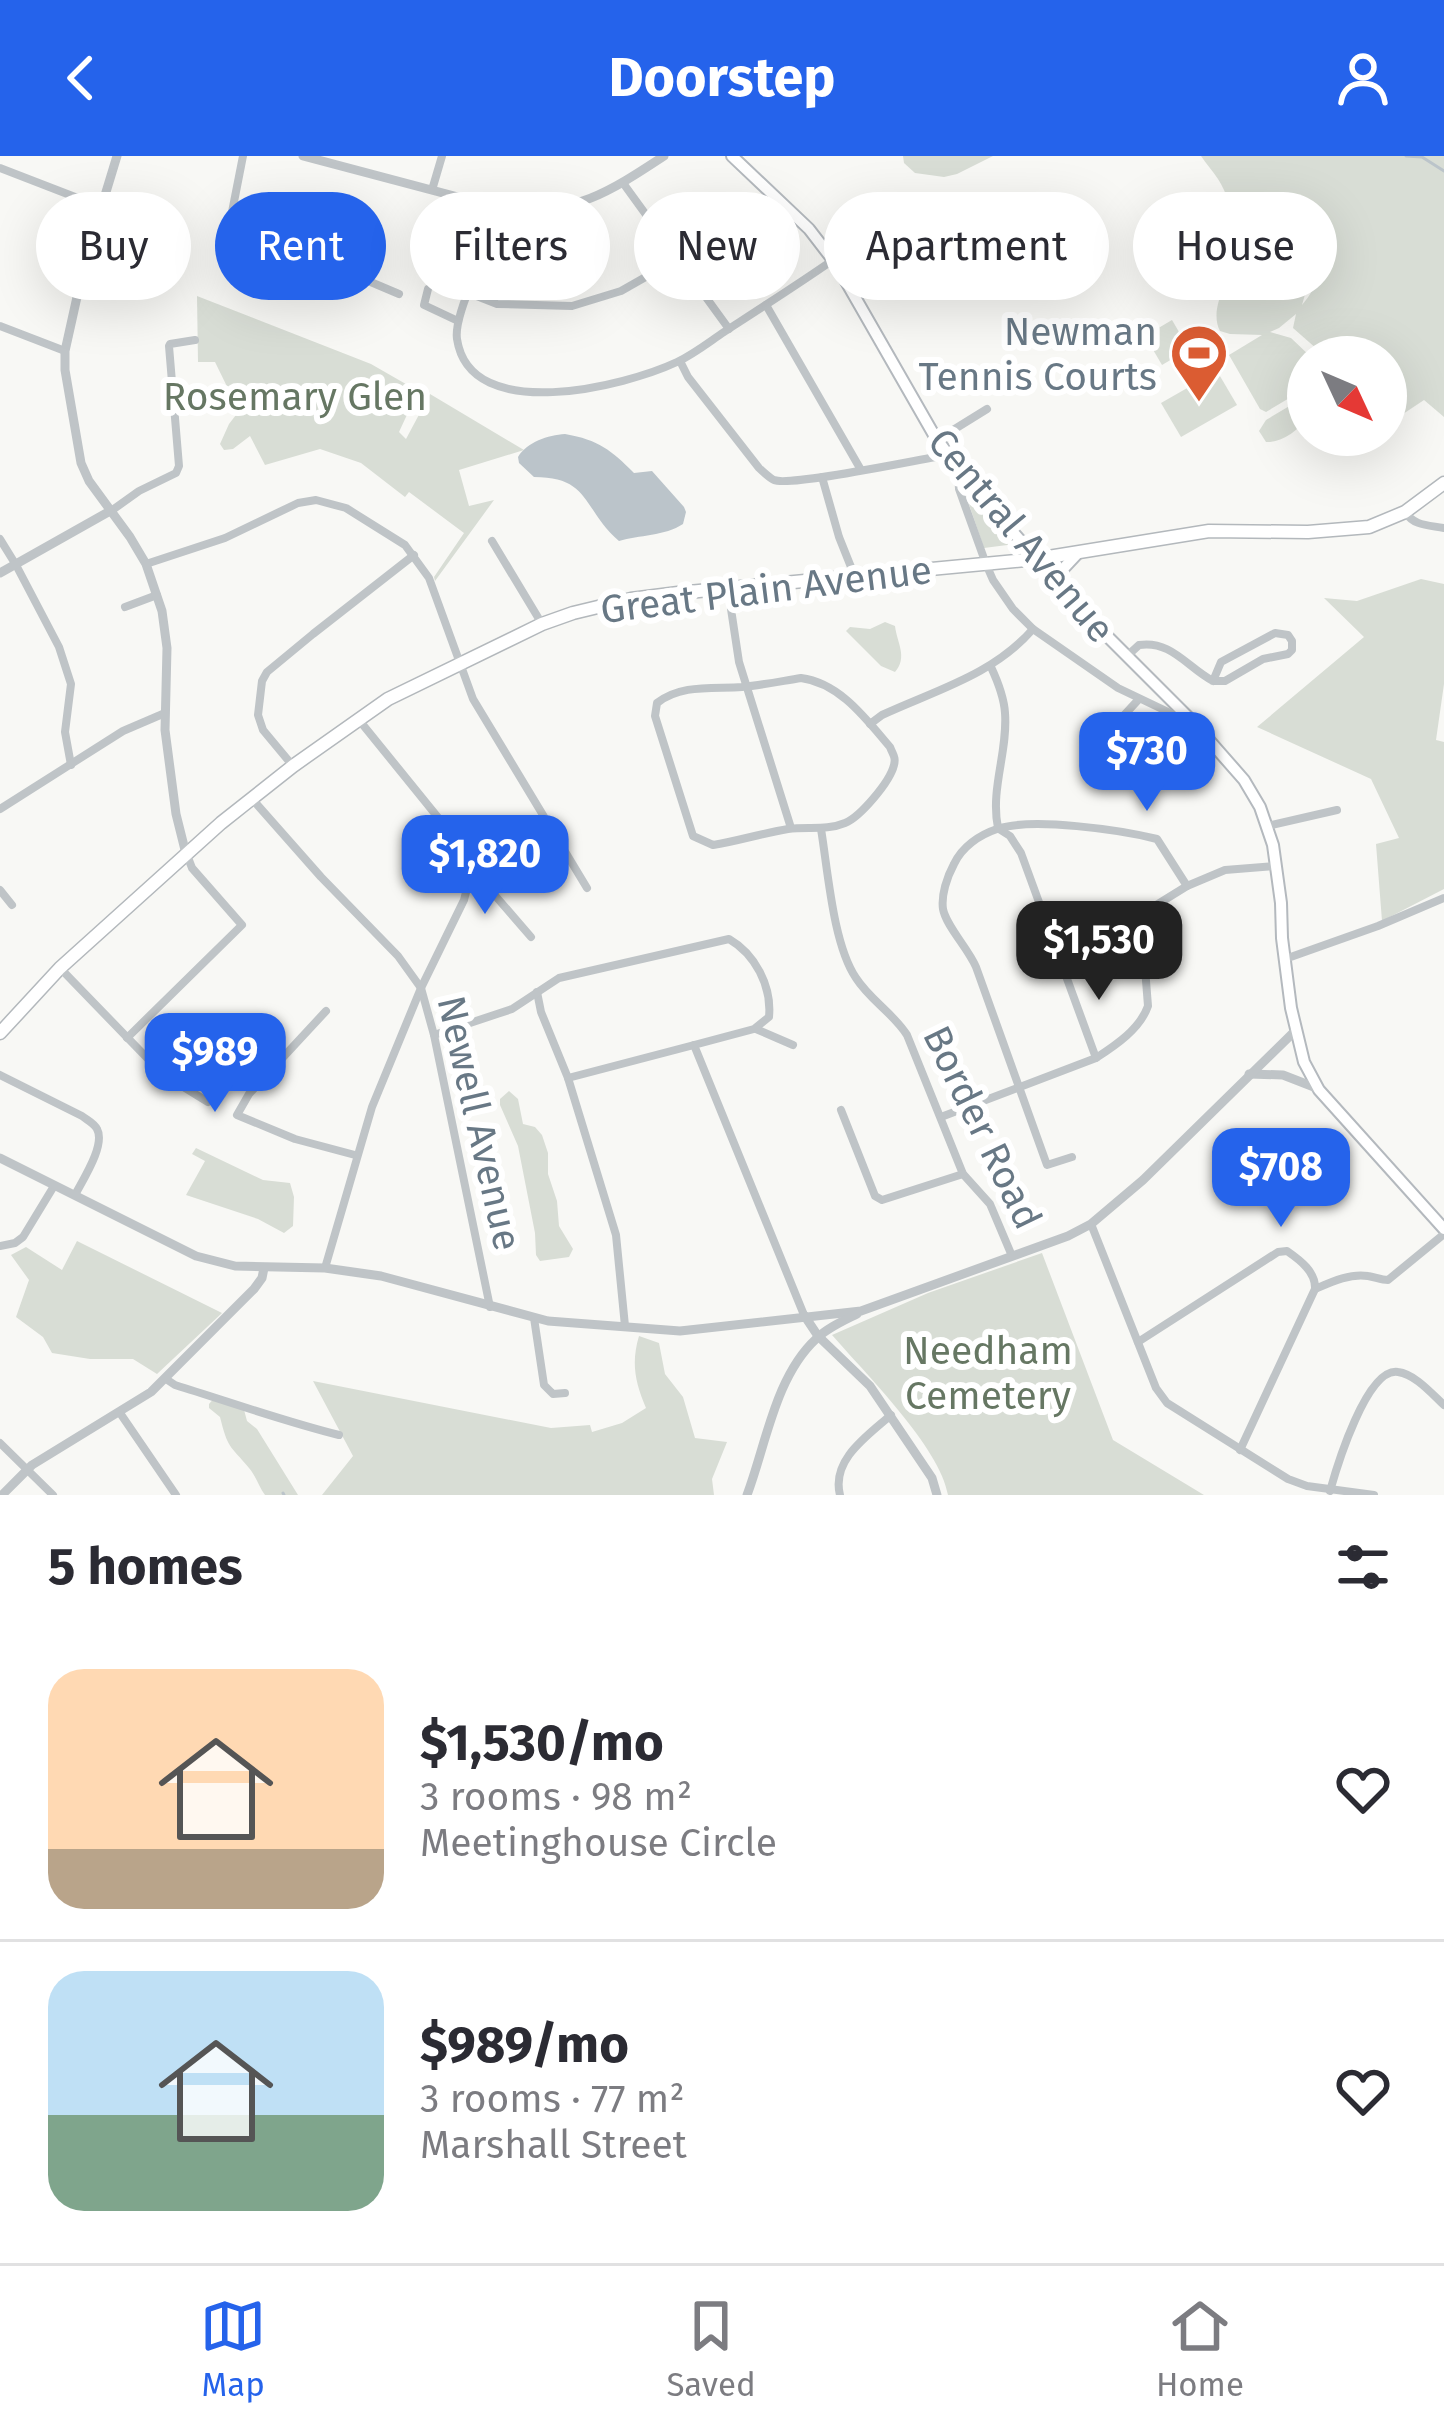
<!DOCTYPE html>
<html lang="en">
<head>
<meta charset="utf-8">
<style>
	:root { --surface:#fff; --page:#f2f2f3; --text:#2b2b33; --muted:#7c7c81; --line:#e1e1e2; --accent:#2563eb }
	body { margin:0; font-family:"Fira Sans",sans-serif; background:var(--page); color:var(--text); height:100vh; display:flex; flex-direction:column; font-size:45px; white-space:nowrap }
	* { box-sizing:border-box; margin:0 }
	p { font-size:39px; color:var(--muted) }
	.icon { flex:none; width:66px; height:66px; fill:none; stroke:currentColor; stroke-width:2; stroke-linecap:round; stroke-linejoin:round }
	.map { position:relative; height:1339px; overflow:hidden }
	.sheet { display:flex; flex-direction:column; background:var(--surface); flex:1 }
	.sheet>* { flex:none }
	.hud { position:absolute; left:36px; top:36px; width:1374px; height:108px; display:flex; gap:24px }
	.needle { width:78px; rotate:134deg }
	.controls { position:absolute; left:1287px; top:180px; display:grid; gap:24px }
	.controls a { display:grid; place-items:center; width:120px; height:120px; border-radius:50%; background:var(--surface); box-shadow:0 12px 48px #0002; font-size:60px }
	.price { position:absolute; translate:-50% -102px; padding:0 27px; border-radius:24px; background:var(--accent); color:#fff; font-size:39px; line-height:78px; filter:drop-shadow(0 3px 6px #0008) }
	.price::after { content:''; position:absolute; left:50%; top:72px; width:36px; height:27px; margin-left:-18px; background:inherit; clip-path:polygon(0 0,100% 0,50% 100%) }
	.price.current { background:#222; color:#fff }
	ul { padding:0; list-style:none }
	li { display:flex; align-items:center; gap:36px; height:300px; padding:0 48px }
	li+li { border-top:3px solid var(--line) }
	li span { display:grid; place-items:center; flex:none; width:336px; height:240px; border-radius:36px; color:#555 }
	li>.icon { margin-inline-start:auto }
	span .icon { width:144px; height:144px; fill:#fffc; stroke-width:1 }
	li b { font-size:51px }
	h2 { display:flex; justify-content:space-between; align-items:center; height:144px; padding:0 48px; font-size:51px }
	.tag { padding:0 42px; border-radius:54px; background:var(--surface); box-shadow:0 12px 48px #0002; font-size:42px; line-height:108px }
	.tag.current { background:var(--accent); color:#fff }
	header { display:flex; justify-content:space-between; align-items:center; height:156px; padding:0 48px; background:var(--accent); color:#fff; font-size:54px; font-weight:700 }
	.tabs { display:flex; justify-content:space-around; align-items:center; height:168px; border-top:3px solid var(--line); background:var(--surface); font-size:33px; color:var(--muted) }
	.tabs a { display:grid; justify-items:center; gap:6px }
	.tabs .current { color:var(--accent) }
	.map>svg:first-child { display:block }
</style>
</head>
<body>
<header><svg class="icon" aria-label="back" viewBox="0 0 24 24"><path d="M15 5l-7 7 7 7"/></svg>Doorstep<svg class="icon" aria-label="person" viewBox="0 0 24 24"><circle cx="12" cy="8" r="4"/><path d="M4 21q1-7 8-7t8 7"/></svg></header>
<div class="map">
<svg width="1444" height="1339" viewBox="0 0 1444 1339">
	<rect width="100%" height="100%" fill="#f8f8f5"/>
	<g fill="#d8ddd5">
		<path d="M903,0H993L957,18L944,21L915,17L904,7Z"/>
		<path d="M1201,0H1444V261L1424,244L1403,258L1395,256L1386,248V201H1326L1293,172L1296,158L1279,172L1270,176L1291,182L1311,201H1308V231L1266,256L1260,253L1229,199L1262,179L1230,178L1220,175C1208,152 1230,120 1241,99L1247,97L1308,128L1302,149C1306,144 1310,139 1313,133C1339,84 1263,84 1242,64C1230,53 1227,37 1218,23C1213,15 1206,8 1201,0Z"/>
		<path d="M197,140L371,208L418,235L399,276L406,283L430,238L524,294L459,314L469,350L494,344L435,425L434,421L464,377L409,336L405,341L361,307L320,293L265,309L250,280L233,293L224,294L220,288L229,268L239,255L215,206H198Z"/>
		<path d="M1172,164L1189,193L1162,209L1145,180Z"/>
		<path d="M1217,215L1237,249L1181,281L1161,247Z"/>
		<path d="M1308,239V262C1298,274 1282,287 1266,286L1259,275L1266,264Z"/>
		<path d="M962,328L1015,388L984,392Z"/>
		<path d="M1421,423L1444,428V528L1436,584L1444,586V733L1382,765L1376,688L1399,682L1371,623L1257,571L1364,481L1324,442L1357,445Z"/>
		<path d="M885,466L895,470C897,487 908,501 895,516L881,510L846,475L850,471L870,473Z"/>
		<path d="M509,935L518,943L523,968L535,971L542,979L548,997V1018L557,1045L559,1070L573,1093L569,1101L540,1105L536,1099L535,1077L518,990L500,949V943Z"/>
		<path d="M196,992L263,1024L290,1027L294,1041L293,1070L284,1077L258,1063L186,1039L205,1005L192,998Z"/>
		<path d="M77,1085L222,1157L157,1218L133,1203H90L52,1197L43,1181L16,1161L29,1124L11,1099L26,1091L62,1114Z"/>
		<path d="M1042,1097L1113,1284L1204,1339H948C940,1291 864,1216 832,1179L928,1137Z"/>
		<path d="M639,1180L659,1187L665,1218L683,1241L695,1282L727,1286L712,1323L714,1339H322L353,1300L313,1225L551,1272L590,1269L592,1276L622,1267L646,1252C635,1226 631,1207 639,1180Z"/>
		<path d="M216,1240L243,1250L247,1265L257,1273L298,1339H265C259,1331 256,1320 249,1312C229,1288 228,1293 220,1261L209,1252V1248Z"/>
	</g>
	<path fill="#bbc4ca" d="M565,278C599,284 611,294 634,317L652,315L684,351L686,356L683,368C665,380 639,379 619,385C582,353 591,321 534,321L519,307L518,301C527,286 548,279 565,278Z"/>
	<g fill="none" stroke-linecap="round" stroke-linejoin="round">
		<g stroke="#bbc4ca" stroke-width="3">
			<path d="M1406,0L1422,1L1444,15"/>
			<path d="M283,1337L284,1339"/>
		</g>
		<defs>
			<g id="secondary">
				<path d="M732,0L809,73L836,108L934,279L966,323L1088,461L1194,567L1244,624L1260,651L1273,689L1281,747L1282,782L1291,852L1304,906L1319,934L1444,1073"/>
				<path d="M1065,433L1062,414L1077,398"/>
			</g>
			<path id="primary" d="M0,877L60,812L221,667L293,610L388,543L542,468L573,457L631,443L678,437L1036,403L1209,375L1308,376L1369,371L1405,356L1444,327"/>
		</defs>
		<use href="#secondary" stroke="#b4b9be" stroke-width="14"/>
		<use href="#primary" stroke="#b3b8bc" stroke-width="15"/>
		<g stroke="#bfc4c7" stroke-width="8">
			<path d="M243,0L232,56L240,64L340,113L399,138"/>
			<path d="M0,12L101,51"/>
			<path d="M623,27L729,173"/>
			<path d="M432,34L442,0"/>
			<path d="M507,54C493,79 453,157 457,183C470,270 626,230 677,206C694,198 709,186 724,176C761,152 797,129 833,104"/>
			<path d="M428,133L424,149L458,165"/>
			<path d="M469,137L497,148L572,150L621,135L679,102"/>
			<path d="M766,149L861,314"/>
			<path d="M0,170L65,195"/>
			<path d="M680,205L688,221L759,312C761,314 771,323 774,324C790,331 921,303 947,299"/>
			<path d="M937,284L987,253"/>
			<path d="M958,315L959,333L986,408L993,424L1013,453L1033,473L1118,532L1185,564"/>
			<path d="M822,321L839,381L855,421"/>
			<path d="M111,355L139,335L176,317L179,310L169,190L170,188L195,184"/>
			<path d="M1405,356C1414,370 1428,369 1444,372"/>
			<path d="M0,383L16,409L59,491L71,528L65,576L71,609"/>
			<path d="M492,385L542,468"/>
			<path d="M146,408L225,382L298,347L316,344L346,352L405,389L429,422L473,543L587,732"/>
			<path d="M733,433L731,453L739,506L791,672"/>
			<path d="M125,451L157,439"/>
			<path d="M1127,500L1139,489C1171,484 1187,511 1213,525L1221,506L1275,477L1288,479L1292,485V494L1288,498L1263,503L1225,525H1213"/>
			<path d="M991,511C998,526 1004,541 1005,557C1008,596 990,633 998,672"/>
			<path d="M801,522C840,527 866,563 890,591C893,599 896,601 894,609C890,626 860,661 845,667C826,675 807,670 788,673C763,677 738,685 713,689L693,680L655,560L657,547C681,528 713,533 742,531C762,529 782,525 801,522Z"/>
			<path d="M870,568L882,559C936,534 993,519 1033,473"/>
			<path d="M1115,569L1102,582L1109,592H1115L1121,583L1115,569L1139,543"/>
			<path d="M293,610L263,574L258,559L262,525L267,516L313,478L414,399"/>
			<path d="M253,644L321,721L398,800L421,832L434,879L490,1151"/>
			<path d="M0,653L123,575L165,557"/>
			<path d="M1267,670L1337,654"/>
			<path d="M821,673C828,715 833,788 856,822C870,844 893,857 907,879L963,1018L990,1048L1012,1100"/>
			<path d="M999,673L1010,680L1021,697L1096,902C1116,889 1140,873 1148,850L1142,774L1145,756L1187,730"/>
			<path d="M473,714L531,781"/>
			<path d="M0,734L12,749"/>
			<path d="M1285,803L1378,770L1444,742"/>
			<path d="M60,812L150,905L169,922L208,946"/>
			<path d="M537,836L541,856L568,922L616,1079L625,1170"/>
			<path d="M326,855L249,938L237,959L295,983L355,999"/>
			<path d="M756,873L793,889"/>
			<path d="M434,879L512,853L559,822L729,783C755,798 772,830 769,861L754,873L694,889L804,1159"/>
			<path d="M127,882L242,769L192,712L187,699"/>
			<path d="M0,919L82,960C87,964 94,967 97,973C106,989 82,1025 75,1039"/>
			<path d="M568,922L694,889"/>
			<path d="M841,954L875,1040L882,1044L963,1018"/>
			<path d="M941,961L1096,902"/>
			<path d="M1072,1001L1047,1009L976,811C968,792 946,770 943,753C941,739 947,721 954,708C962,691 979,679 997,673C1032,661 1121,674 1157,683L1187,730L1225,714L1276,710"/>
			<path d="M1091,1068L1156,1232L1167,1247L1288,1323L1307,1330L1374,1339"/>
			<path d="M0,1090L15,1087L23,1081L54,1030"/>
			<path d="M325,1112L372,951L421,832L464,744L472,713L453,680L359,564"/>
			<path d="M534,1162L544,1229L553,1238L565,1237"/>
			<path d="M1138,1186L1278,1096L1287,1095C1300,1104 1316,1116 1315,1133C1331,1126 1350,1117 1368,1120C1375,1121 1381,1124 1388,1124L1444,1078"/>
			<path d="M166,1223L175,1229C230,1246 283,1265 339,1279"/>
			<path d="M120,1257L176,1339"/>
			<path d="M0,1287L53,1339"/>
			<path d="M1240,1294L1315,1133"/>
			<path d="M1330,1335C1337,1310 1367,1211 1398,1216C1415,1218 1432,1238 1444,1249"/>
			<path d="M840,1339C831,1304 867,1280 891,1259"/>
		</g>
		<g stroke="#bfc4c7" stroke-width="9">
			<path d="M117,0L85,105L65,195V214L81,307L89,325L130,381L146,408L162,455L167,492L165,574L176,658L186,698"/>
			<path d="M303,0L507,54C572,60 611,35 664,0"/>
			<path d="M0,417L110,355"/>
			<path d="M1249,918L1283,919L1319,933"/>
			<path d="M0,1002L196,1100L235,1110L325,1112L381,1120L548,1165L680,1175L861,1155L1068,1080L1091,1068L1143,1024L1295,875"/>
			<path d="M804,1159L818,1180L870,1230L932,1322L937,1339"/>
			<path d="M2,1339L32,1309L151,1236L254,1133L262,1122L264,1112"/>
			<path d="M747,1339C766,1289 775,1221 816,1183C827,1172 843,1165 857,1158"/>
		</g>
		<use href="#secondary" stroke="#fff" stroke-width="10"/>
		<use href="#primary" stroke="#fff" stroke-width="12"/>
	</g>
	<defs>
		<symbol id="stadium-pin" viewBox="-11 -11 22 30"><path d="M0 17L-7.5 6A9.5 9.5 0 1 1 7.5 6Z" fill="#db5c32" stroke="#fff"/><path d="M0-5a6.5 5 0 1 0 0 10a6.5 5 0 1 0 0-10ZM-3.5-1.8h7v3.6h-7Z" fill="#fff"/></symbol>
	</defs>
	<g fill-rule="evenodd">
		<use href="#stadium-pin" x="1166" y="164" width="66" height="90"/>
	</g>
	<g text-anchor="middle" stroke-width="12" stroke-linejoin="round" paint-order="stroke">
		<g font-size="39" fill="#687885" stroke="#fff" text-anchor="end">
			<text x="1157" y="189">Newman<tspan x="1157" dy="45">Tennis Courts</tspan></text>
		</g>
		<g font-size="39" fill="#667763" stroke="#fff">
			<text x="295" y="254">Rosemary Glen</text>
			<text x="988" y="1208">Needham<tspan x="988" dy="45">Cemetery</tspan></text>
		</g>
		<g font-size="39" fill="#687885" stroke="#fff">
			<text transform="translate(1022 379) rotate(50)" y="14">Central Avenue</text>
			<text transform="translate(766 433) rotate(-7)" y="14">Great Plain Avenue</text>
			<text transform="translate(480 967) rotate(77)" y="14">Newell Avenue</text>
			<text transform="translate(983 971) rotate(64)" y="14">Border Road</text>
		</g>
	</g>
</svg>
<div class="controls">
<a><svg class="needle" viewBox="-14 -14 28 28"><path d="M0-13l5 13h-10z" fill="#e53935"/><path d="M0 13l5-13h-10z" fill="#7c7c81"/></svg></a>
</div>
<b class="price" style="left:1147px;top:658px">$730</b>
<b class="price" style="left:485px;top:761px">$1,820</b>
<b class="price current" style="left:1099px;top:847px">$1,530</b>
<b class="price" style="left:215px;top:959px">$989</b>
<b class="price" style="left:1281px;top:1074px">$708</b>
<div class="hud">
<a class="tag">Buy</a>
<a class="tag current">Rent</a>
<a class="tag">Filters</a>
<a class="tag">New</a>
<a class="tag">Apartment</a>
<a class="tag">House</a>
</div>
</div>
<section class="sheet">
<h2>5 homes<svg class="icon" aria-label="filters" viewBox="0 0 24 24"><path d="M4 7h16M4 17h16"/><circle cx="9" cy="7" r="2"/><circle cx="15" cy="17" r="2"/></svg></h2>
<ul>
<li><span style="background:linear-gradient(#ffd9b3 75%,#b9a48a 0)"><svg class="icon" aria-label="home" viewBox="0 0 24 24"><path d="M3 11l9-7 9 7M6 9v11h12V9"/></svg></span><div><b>$1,530/mo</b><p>3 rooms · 98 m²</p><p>Meetinghouse Circle</p></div><svg class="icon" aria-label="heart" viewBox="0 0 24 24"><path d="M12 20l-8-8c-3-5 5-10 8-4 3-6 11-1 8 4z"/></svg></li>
<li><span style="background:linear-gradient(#bfe0f5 60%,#7fa58c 0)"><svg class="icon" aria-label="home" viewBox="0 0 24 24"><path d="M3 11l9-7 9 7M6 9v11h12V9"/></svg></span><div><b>$989/mo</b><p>3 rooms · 77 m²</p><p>Marshall Street</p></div><svg class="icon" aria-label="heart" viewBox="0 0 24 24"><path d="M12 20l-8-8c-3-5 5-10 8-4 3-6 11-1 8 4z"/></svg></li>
</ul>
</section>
<nav class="tabs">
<a class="current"><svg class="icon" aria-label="map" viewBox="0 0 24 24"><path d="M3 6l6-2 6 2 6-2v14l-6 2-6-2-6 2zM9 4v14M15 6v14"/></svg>Map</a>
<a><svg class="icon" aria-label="saved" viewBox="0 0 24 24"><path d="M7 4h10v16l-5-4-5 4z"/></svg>Saved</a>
<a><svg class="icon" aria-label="home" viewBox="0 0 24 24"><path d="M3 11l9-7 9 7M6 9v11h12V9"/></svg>Home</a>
</nav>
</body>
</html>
